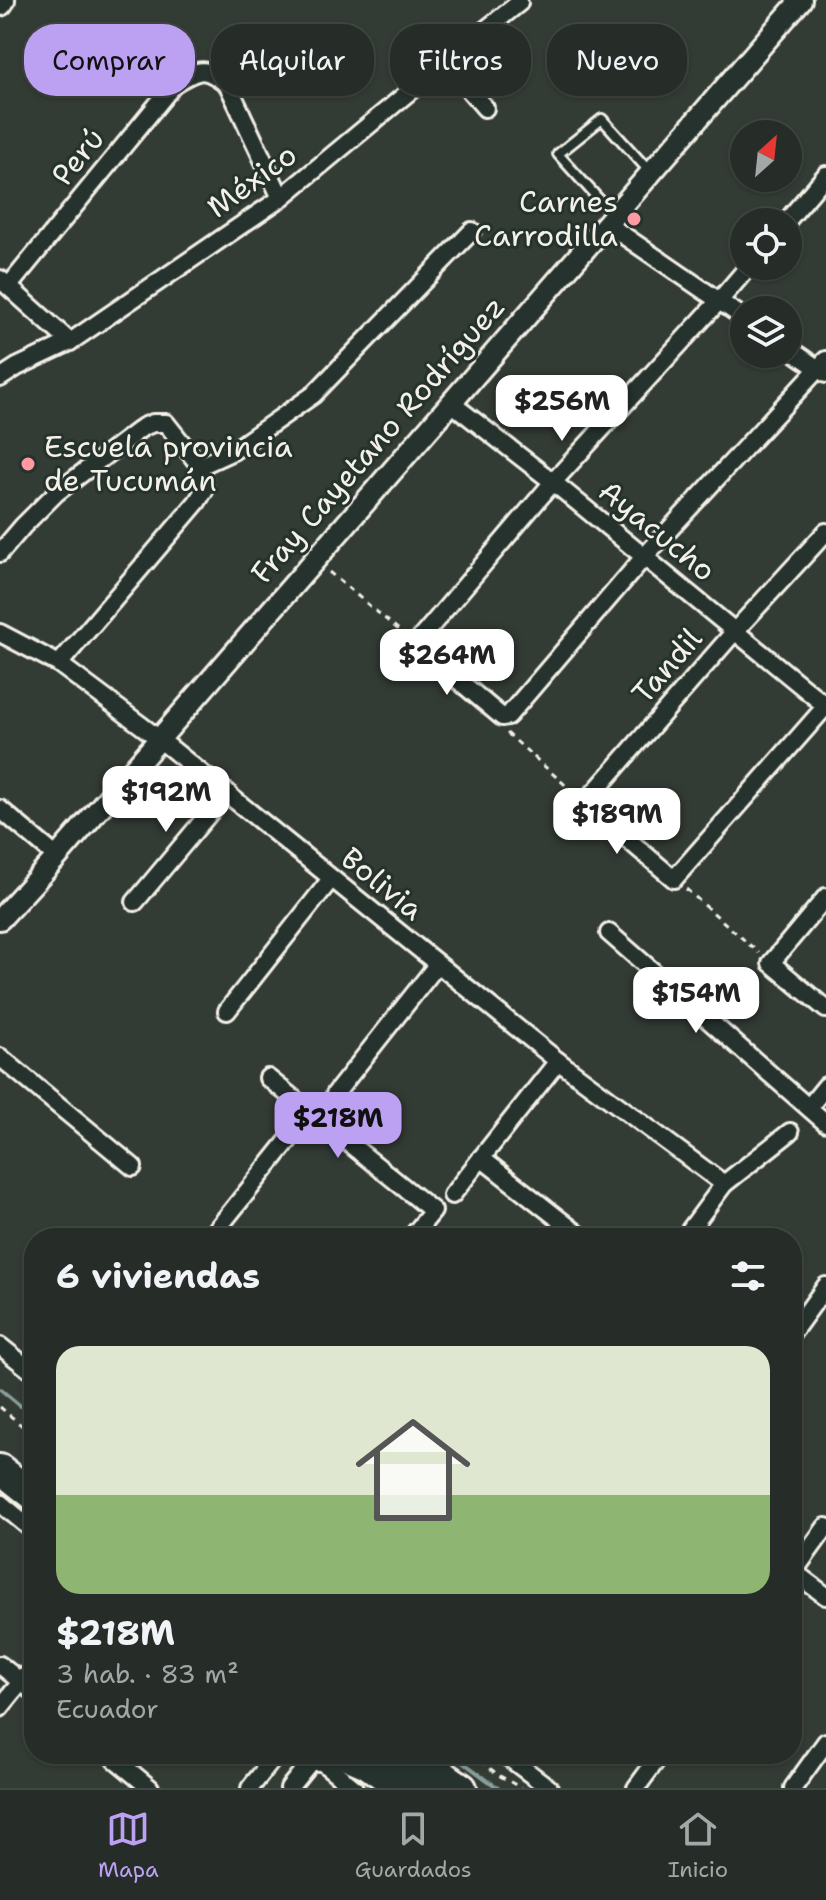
<!DOCTYPE html>
<html lang="es">
<head>
<meta charset="utf-8">
<style>
	:root { --surface:#262c28; --page:#323834; --text:#f1f3f6; --muted:#a4a7a8; --line:#424845; --accent:#bca0f2 }
	body { margin:0; font-family:"Shantell Sans",sans-serif; background:var(--page); color:var(--text); height:100vh; display:flex; flex-direction:column; font-size:30px; white-space:nowrap }
	* { box-sizing:border-box; margin:0 }
	p { font-size:26px; color:var(--muted) }
	.icon { flex:none; width:44px; height:44px; fill:none; stroke:currentColor; stroke-width:2; stroke-linecap:round; stroke-linejoin:round }
	.map { position:relative; flex:1; overflow:hidden }
	.drawer { position:absolute; left:24px; top:1228px; width:778px; height:536px; display:flex; flex-direction:column; background:var(--surface); border-radius:32px; box-shadow:0 2px 6px #0004,0 0 0 2px var(--line) }
	.drawer>* { flex:none }
	.banner { position:absolute; left:24px; top:24px; width:778px; height:72px; display:flex; gap:16px }
	.needle { width:52px; rotate:27deg }
	.fabs { position:absolute; left:730px; top:120px; display:grid; gap:16px }
	.fabs a { display:grid; place-items:center; width:72px; height:72px; border-radius:50%; background:var(--surface); box-shadow:0 2px 6px #0004,0 0 0 2px var(--line); font-size:40px }
	.price { position:absolute; translate:-50% -68px; padding:0 18px; border-radius:16px; background:#fff; color:#222; font-size:26px; line-height:52px; filter:drop-shadow(0 2px 4px #0008) }
	.price::after { content:''; position:absolute; left:50%; top:48px; width:24px; height:18px; margin-left:-12px; background:inherit; clip-path:polygon(0 0,100% 0,50% 100%) }
	.price.selected { background:var(--accent); color:#111 }
	ul { padding:0; list-style:none }
	li { display:grid; align-content:center; gap:16px; height:424px; padding:0 32px }
	li span { display:grid; place-items:center; height:248px; border-radius:24px; color:#555 }
	li>.icon { margin-inline-start:auto }
	span .icon { width:144px; height:144px; fill:#fffc; stroke-width:1 }
	li b { font-size:34px }
	h2 { display:flex; justify-content:space-between; align-items:center; height:96px; padding:0 32px; font-size:34px }
	.chip { padding:0 28px; border-radius:32px; background:var(--surface); box-shadow:0 2px 6px #0004,0 0 0 2px var(--line); font-size:28px; line-height:72px }
	.chip.selected { background:var(--accent); color:#111 }
	.tab-bar { display:flex; justify-content:space-around; align-items:center; height:112px; border-top:2px solid var(--line); background:var(--surface); font-size:22px; color:var(--muted) }
	.tab-bar a { display:grid; justify-items:center; gap:4px }
	.tab-bar .selected { color:var(--accent) }
	.map>svg:first-child { display:block }
</style>
</head>
<body>
<div class="map">
<svg width="826" height="1788" viewBox="0 0 826 1788">
	<rect width="100%" height="100%" fill="#333b35"/>
	<filter id="ink" filterUnits="userSpaceOnUse"><feTurbulence type="fractalNoise" baseFrequency=".0125" numOctaves="2"/><feDisplacementMap in="SourceGraphic" scale="16" xChannelSelector="R" yChannelSelector="G"/><feConvolveMatrix kernelMatrix="1 2 1 2 8 2 1 2 1" color-interpolation-filters="sRGB"/></filter>
	<g filter="url(#ink)">
		<g fill="none" stroke-linecap="round" stroke-linejoin="round">
			<g stroke="#8a9f9b" stroke-width="4">
				<path d="M0,1389L34,1417"/>
				<path d="M452,1754L498,1788"/>
			</g>
			<defs>
				<path id="service" d="M613,215L558,154L602,119L650,172"/>
				<g id="minor">
					<path d="M445,62L485,108"/>
					<path d="M786,222L826,175"/>
					<path d="M607,224L744,318"/>
					<path d="M749,266L719,301L553,482L419,640L420,648L502,717L508,716L644,557L826,360"/>
					<path d="M0,279L70,342"/>
					<path d="M9,286L175,83C200,68 205,66 228,85L281,198"/>
					<path d="M788,348L826,374"/>
					<path d="M0,378L17,367L70,342L281,198L445,62L519,3"/>
					<path d="M450,402L553,482L826,706"/>
					<path d="M200,466L233,451L313,395L472,231"/>
					<path d="M826,532L735,631L585,803L674,879L826,706"/>
					<path d="M0,553L23,526L56,493L143,427L153,423H166L200,466L205,489L197,502L59,664"/>
					<path d="M0,633L59,664L158,738L558,1061L724,1184"/>
					<path d="M0,809L57,857"/>
					<path d="M826,897L771,963L826,1009"/>
					<path d="M135,902L227,792"/>
					<path d="M609,933L826,1123"/>
					<path d="M227,1011L331,879"/>
					<path d="M0,1057L133,1167"/>
					<path d="M268,1078L433,1211L411,1238"/>
					<path d="M335,1094L437,965"/>
					<path d="M809,1107L826,1086"/>
					<path d="M481,1158L583,1238"/>
					<path d="M452,1195L558,1061"/>
					<path d="M210,1238L311,1112"/>
					<path d="M684,1238L724,1184L790,1132"/>
					<path d="M792,1333L826,1286"/>
					<path d="M0,1346L34,1373"/>
					<path d="M0,1503L34,1531"/>
					<path d="M794,1572L826,1596"/>
					<path d="M792,1574L826,1527"/>
					<path d="M0,1665L34,1692"/>
					<path d="M0,1708L34,1666"/>
					<path d="M109,1754L150,1788"/>
					<path d="M312,1754L354,1788"/>
					<path d="M504,1754L549,1788"/>
					<path d="M250,1788L277,1754"/>
					<path d="M289,1788L315,1756"/>
					<path d="M636,1788L661,1754"/>
					<path d="M793,1788L826,1742"/>
				</g>
				<path id="tertiary" d="M0,919L57,857L801,0"/>
				<path id="secondary" d="M0,3L2,0"/>
				<g id="trunk">
					<path d="M0,1469L34,1496"/>
					<path d="M344,1754L367,1764L401,1788"/>
					<path d="M413,1754L462,1788"/>
					<path d="M315,1756L324,1754"/>
					<path d="M389,1761L428,1788"/>
				</g>
			</defs>
			<use href="#service" stroke="#f4f1e8" stroke-width="14"/>
			<use href="#minor" stroke="#f4f1e8" stroke-width="22"/>
			<use href="#tertiary" stroke="#f4f1e8" stroke-width="26"/>
			<use href="#secondary" stroke="#f4f1e8" stroke-width="30"/>
			<use href="#trunk" stroke="#f4f1e8" stroke-width="34"/>
			<g stroke="#f4f1e8" stroke-width="3" stroke-dasharray="6 6" stroke-linecap="butt">
				<path d="M329,572L406,636"/>
				<path d="M507,733L573,792"/>
				<path d="M686,889L759,953"/>
				<path d="M0,1407L34,1436"/>
				<path d="M471,1754L500,1776L521,1788"/>
			</g>
			<use href="#service" stroke="#26332d" stroke-width="8"/>
			<use href="#minor" stroke="#26332d" stroke-width="16"/>
			<use href="#tertiary" stroke="#26332d" stroke-width="20"/>
			<use href="#secondary" stroke="#26332d" stroke-width="24"/>
			<use href="#trunk" stroke="#26332d" stroke-width="28"/>
		</g>
	</g>
	<g fill="#ff9aa2" stroke="#26332d" stroke-width="3">
		<circle cx="634" cy="219" r="8"/>
		<circle cx="28" cy="464" r="8"/>
	</g>
	<g text-anchor="middle" stroke-width="6" stroke-linejoin="round" paint-order="stroke">
		<g font-size="30" fill="#f4f1e8" stroke="#26332d">
			<text transform="translate(78 157) rotate(-51)" y="10">Perú</text>
			<text transform="translate(252 181) rotate(-36)" y="10">México</text>
			<text transform="translate(378 440) rotate(-49)" y="10">Fray Cayetano Rodríguez</text>
			<text transform="translate(657 531) rotate(39)" y="10">Ayacucho</text>
			<text transform="translate(667 666) rotate(-49)" y="10">Tandil</text>
			<text transform="translate(382 884) rotate(39)" y="10">Bolivia</text>
		</g>
		<g font-size="30" fill="#f4f1e8" stroke="#26332d" text-anchor="end">
			<text x="618" y="212">Carnes<tspan x="618" dy="34">Carrodilla</tspan></text>
			<text x="44" y="457" text-anchor="start">Escuela provincia<tspan x="44" dy="34">de Tucumán</tspan></text>
		</g>
	</g>
</svg>
<div class="fabs">
<a><svg class="needle" viewBox="-14 -14 28 28"><path d="M0-13l5 13h-10z" fill="#e53935"/><path d="M0 13l5-13h-10z" fill="#a4a7a8"/></svg></a>
<a><svg class="icon" aria-label="locate" viewBox="0 0 24 24"><circle cx="12" cy="12" r="6"/><path d="M12 2v4M12 18v4M2 12h4M18 12h4"/></svg></a>
<a><svg class="icon" aria-label="layers" viewBox="0 0 24 24"><path d="M12 4l9 5-9 5-9-5zM3 14l9 5 9-5"/></svg></a>
</div>
<b class="price" style="left:562px;top:443px">$256M</b>
<b class="price" style="left:447px;top:697px">$264M</b>
<b class="price" style="left:166px;top:834px">$192M</b>
<b class="price" style="left:617px;top:856px">$189M</b>
<b class="price" style="left:696px;top:1035px">$154M</b>
<b class="price selected" style="left:338px;top:1160px">$218M</b>
<div class="banner">
<a class="chip selected">Comprar</a>
<a class="chip">Alquilar</a>
<a class="chip">Filtros</a>
<a class="chip">Nuevo</a>
</div>
<section class="drawer">
<h2>6 viviendas<svg class="icon" aria-label="filters" viewBox="0 0 24 24"><path d="M4 7h16M4 17h16"/><circle cx="9" cy="7" r="2"/><circle cx="15" cy="17" r="2"/></svg></h2>
<ul>
<li><span style="background:linear-gradient(#dfe7d0 60%,#8fb573 0)"><svg class="icon" aria-label="home" viewBox="0 0 24 24"><path d="M3 11l9-7 9 7M6 9v11h12V9"/></svg></span><div><b>$218M</b><p>3 hab. · 83 m²</p><p>Ecuador</p></div></li>
</ul>
</section>
</div>
<nav class="tab-bar">
<a class="selected"><svg class="icon" aria-label="map" viewBox="0 0 24 24"><path d="M3 6l6-2 6 2 6-2v14l-6 2-6-2-6 2zM9 4v14M15 6v14"/></svg>Mapa</a>
<a><svg class="icon" aria-label="saved" viewBox="0 0 24 24"><path d="M7 4h10v16l-5-4-5 4z"/></svg>Guardados</a>
<a><svg class="icon" aria-label="home" viewBox="0 0 24 24"><path d="M3 11l9-7 9 7M6 9v11h12V9"/></svg>Inicio</a>
</nav>
</body>
</html>
